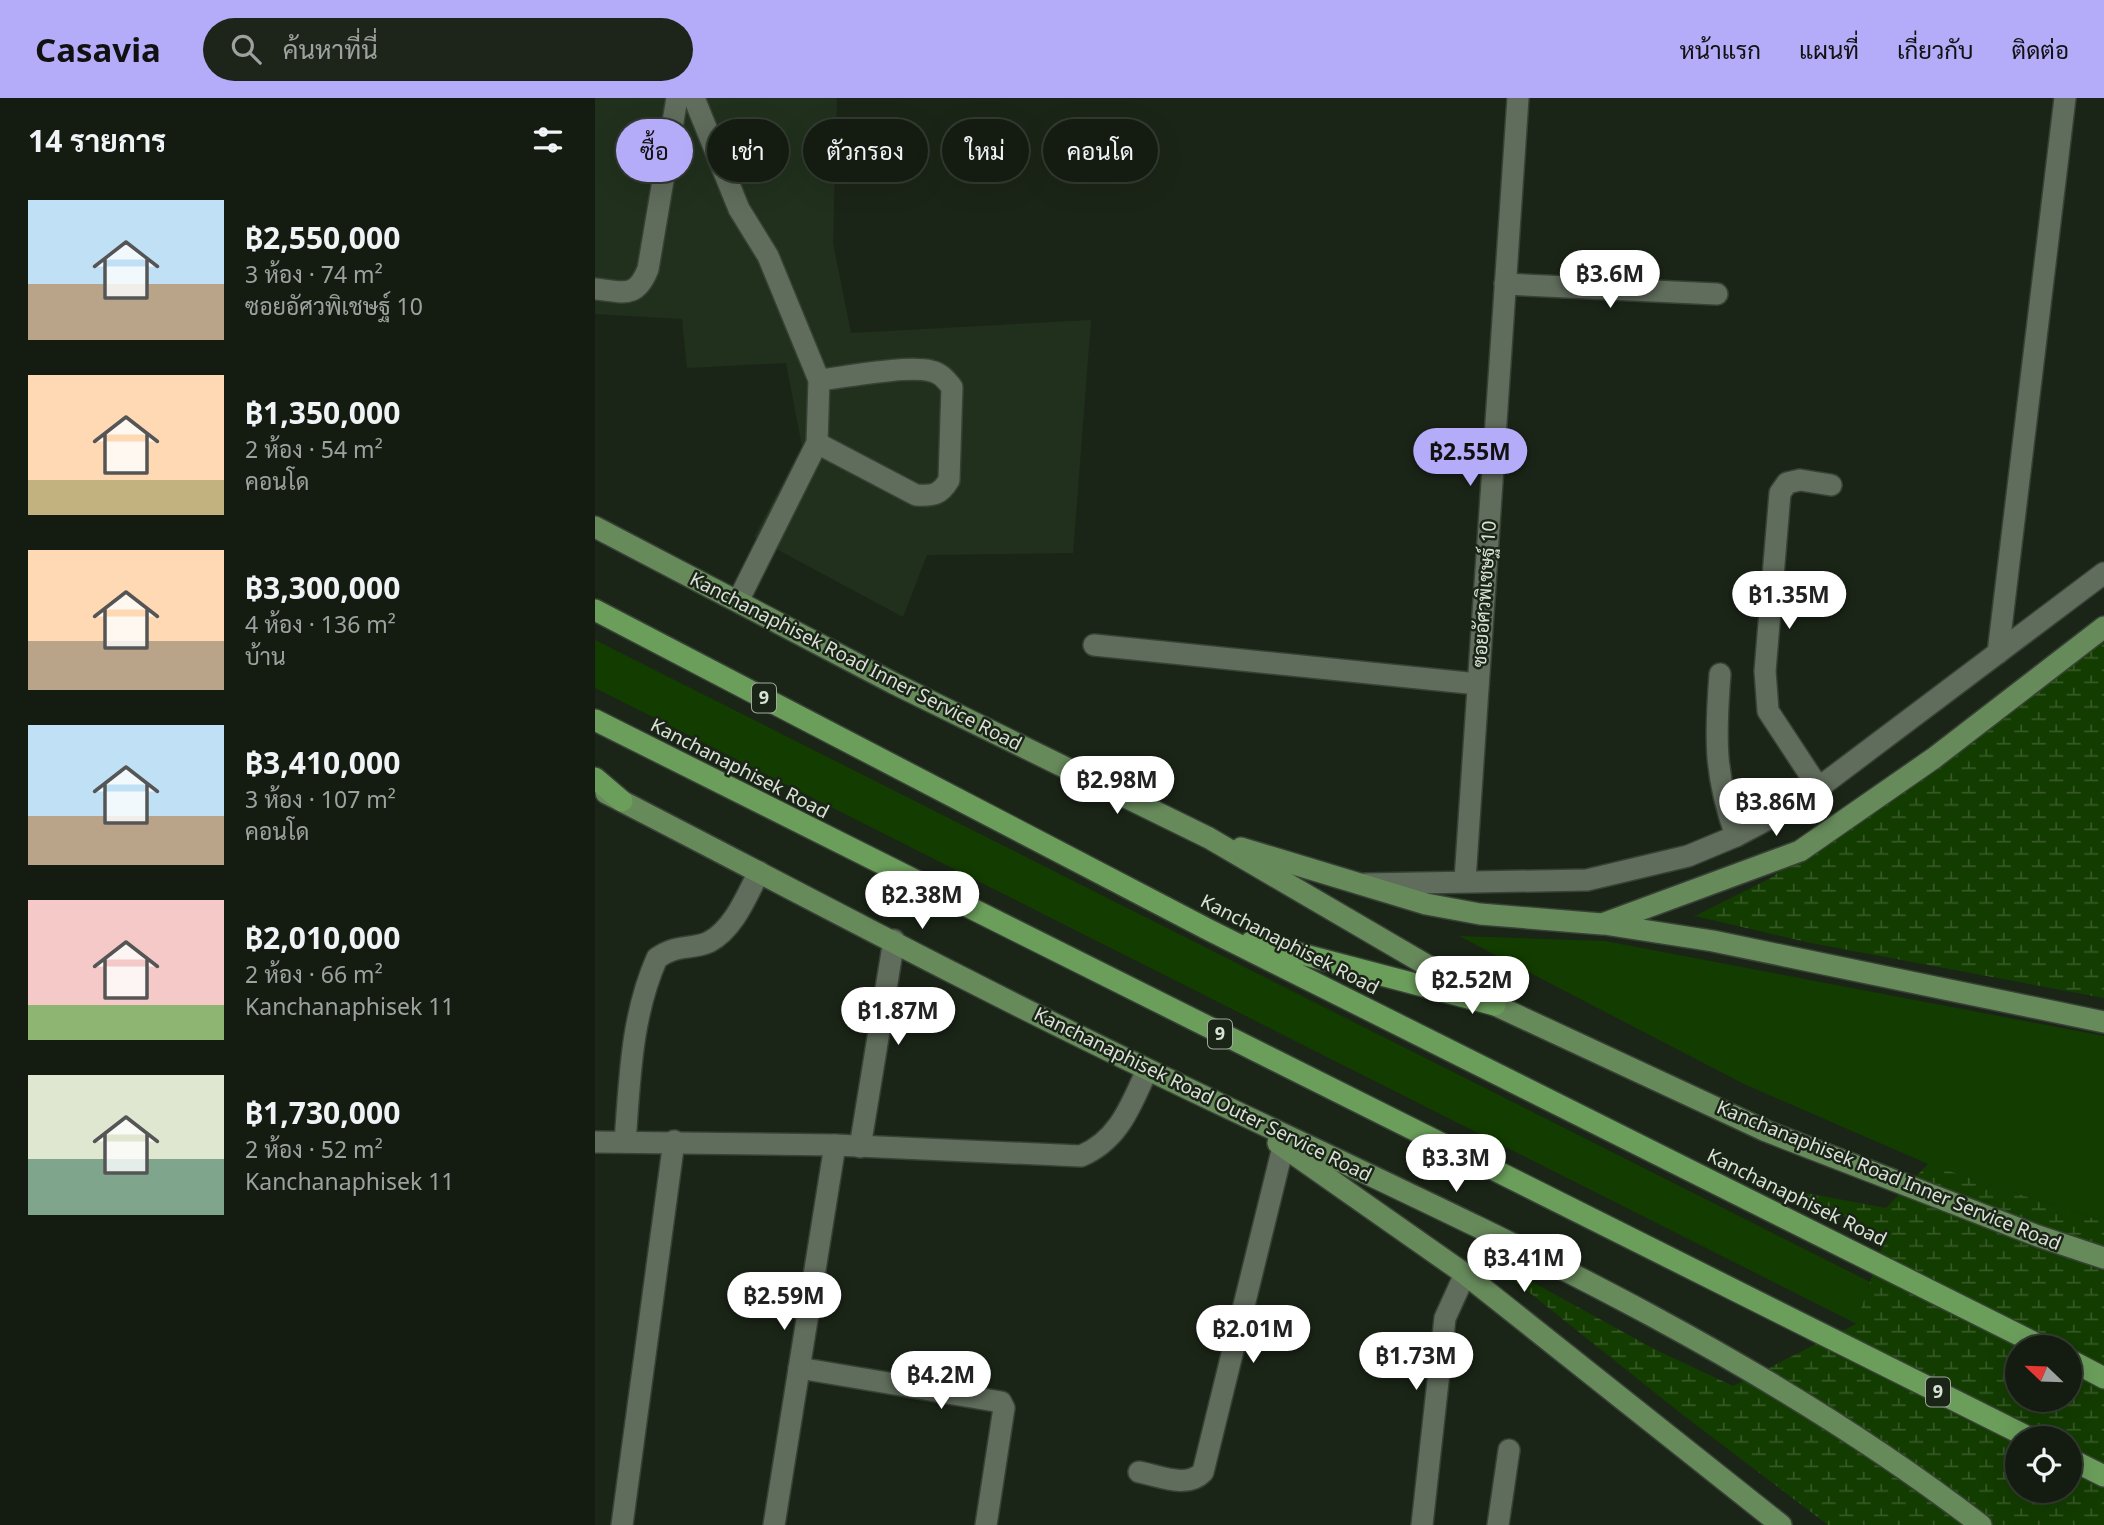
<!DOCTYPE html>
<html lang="th">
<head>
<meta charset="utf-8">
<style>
	:root { --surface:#141c11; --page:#1d251a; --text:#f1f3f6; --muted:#9da19f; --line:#333a31; --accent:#b4acf9 }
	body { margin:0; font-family:"Noto Sans",Sarabun,sans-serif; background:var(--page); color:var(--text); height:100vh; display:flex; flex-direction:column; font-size:26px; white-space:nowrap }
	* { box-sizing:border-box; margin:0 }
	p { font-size:23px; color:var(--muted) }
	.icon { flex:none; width:38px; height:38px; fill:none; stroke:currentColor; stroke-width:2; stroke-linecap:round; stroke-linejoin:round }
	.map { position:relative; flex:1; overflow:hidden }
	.details { display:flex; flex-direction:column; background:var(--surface); width:595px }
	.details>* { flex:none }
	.banner { position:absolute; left:21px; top:21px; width:665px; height:63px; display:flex; gap:14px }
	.needle { width:46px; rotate:293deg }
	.controls { position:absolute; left:1410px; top:1237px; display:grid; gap:14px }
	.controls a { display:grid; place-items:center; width:77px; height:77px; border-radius:50%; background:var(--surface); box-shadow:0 7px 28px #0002,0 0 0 2px var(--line); font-size:35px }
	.price { position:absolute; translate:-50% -60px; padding:0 16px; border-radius:24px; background:#fff; color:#222; font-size:23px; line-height:46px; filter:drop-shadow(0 2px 4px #0008) }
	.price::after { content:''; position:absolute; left:50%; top:42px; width:21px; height:16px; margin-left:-10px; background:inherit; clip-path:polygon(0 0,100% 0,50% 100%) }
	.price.on { background:var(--accent); color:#111 }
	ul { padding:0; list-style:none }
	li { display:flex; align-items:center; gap:21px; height:175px; padding:0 28px }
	li span { display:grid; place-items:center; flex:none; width:196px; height:140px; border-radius:0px; color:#555 }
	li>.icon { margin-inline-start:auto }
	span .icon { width:84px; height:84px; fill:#fffc; stroke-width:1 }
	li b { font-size:30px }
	h2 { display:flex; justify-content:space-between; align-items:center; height:84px; padding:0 28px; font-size:30px }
	.pill { padding:0 24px; border-radius:32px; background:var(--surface); box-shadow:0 7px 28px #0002,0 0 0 2px var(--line); font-size:24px; line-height:63px }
	.pill.on { background:var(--accent); color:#111 }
	header { display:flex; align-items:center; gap:42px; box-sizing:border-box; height:98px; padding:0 35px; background:var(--accent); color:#111 }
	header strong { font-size:33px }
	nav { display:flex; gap:38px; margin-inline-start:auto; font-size:24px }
	.search { width:490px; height:63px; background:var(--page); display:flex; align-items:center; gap:18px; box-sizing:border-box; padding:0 24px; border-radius:38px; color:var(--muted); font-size:26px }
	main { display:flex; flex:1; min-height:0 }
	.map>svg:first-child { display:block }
</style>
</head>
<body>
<header>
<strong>Casavia</strong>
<div class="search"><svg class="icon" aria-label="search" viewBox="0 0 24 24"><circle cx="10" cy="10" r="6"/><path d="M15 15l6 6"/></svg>ค้นหาที่นี่</div>
<nav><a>หน้าแรก</a><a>แผนที่</a><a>เกี่ยวกับ</a><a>ติดต่อ</a></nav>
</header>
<main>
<section class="details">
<h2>14 รายการ<svg class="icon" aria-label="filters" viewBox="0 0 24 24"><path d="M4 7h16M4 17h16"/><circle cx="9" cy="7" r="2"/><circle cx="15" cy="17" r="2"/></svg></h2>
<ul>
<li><span style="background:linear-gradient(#bfe0f5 60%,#b9a48a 0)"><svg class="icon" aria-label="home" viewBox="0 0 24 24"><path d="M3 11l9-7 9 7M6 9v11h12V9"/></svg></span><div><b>฿2,550,000</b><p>3 ห้อง · 74 m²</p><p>ซอยอัศวพิเชษฐ์ 10</p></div></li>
<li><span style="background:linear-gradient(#ffd9b3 75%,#c2b280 0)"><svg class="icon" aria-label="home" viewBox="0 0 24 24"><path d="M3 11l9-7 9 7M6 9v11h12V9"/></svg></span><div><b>฿1,350,000</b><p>2 ห้อง · 54 m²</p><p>คอนโด</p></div></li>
<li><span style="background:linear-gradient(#ffd9b3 65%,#b9a48a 0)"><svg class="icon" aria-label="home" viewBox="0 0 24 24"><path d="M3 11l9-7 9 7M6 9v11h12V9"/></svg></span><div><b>฿3,300,000</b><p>4 ห้อง · 136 m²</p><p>บ้าน</p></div></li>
<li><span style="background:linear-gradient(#bfe0f5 65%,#b9a48a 0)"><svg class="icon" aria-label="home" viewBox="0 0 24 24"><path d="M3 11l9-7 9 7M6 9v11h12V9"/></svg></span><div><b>฿3,410,000</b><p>3 ห้อง · 107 m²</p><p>คอนโด</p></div></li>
<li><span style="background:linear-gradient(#f6c9c9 75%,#8fb573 0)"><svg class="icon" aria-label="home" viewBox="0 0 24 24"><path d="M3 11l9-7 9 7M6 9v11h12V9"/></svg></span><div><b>฿2,010,000</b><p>2 ห้อง · 66 m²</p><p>Kanchanaphisek 11</p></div></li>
<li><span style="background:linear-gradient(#dfe7d0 60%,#7fa58c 0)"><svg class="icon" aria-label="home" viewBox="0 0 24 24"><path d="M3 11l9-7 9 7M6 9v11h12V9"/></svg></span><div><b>฿1,730,000</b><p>2 ห้อง · 52 m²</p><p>Kanchanaphisek 11</p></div></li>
</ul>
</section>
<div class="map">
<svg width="1509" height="1427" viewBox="0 0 1509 1427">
	<defs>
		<pattern id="wetland-marsh" width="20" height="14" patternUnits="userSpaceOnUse" patternTransform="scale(1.75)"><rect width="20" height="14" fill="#133c01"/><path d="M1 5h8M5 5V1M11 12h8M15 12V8" fill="none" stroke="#355825"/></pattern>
	</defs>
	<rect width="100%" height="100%" fill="#1b2517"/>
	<path fill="#21301d" d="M0,0H242L238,145L256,235L496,222L478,455L332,457L308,519L159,439L207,348L191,265L92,270L87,221L0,216Z"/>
	<g fill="#133c01">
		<path d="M0,542L1275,1184L1262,1226L0,590Z"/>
		<path d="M864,838L1010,843L1509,938V1124L1333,1066L1149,986Z"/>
	</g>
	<g fill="url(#wetland-marsh)" fill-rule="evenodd">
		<path d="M1509,544V900L1216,845L1100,818L1174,781Z"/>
		<path d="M1333,1066L1509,1124V1427H1233L1088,1317L886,1156L1061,1252L1138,1288L1261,1226L1290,1140L1195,1092L1291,1110ZM1423,1250H1475V1302H1423ZM1423,1340H1475V1393H1423Z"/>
	</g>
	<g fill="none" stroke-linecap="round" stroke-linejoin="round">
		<defs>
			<g id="minor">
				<path d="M99,0L144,111L173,158L224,282L222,345L143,503"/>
				<path d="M910,186L1122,196"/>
				<path d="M0,191C29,194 41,201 53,171L82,0"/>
				<path d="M222,345L321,397C338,398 345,397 354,382L357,289C351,282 346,275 336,273C311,267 251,279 224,282"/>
				<path d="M499,547L883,586"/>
				<path d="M1403,555L1470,0"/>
				<path d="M1125,576C1120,640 1119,676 1141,738"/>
				<path d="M1223,689L1173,613L1170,573L1185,395L1192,385L1205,382L1236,387"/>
				<path d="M870,782L923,0"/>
				<path d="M770,786L992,782L1093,758L1141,738L1202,706L1509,475"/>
				<path d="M0,1044L240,1047L486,1058C524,1042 536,1007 552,972"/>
				<path d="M30,1044C35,980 36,919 62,860C84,845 97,852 114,844C139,831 152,797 164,774"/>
				<path d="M265,1049L299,842"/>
				<path d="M204,1270L406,1304L409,1310L391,1427"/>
				<path d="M544,1374C565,1378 592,1391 608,1374L688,1049"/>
				<path d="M27,1427L79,1043"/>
				<path d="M179,1427L240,1047"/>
				<path d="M827,1427L850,1220L870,1176"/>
				<path d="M903,1427L914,1352"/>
			</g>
			<g id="major">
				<path d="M0,429L298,585L614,740L900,907L1171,1033L1443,1138L1509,1160"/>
				<path d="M11,695C192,788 372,885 556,973C839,1110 1135,1234 1386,1427"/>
				<path d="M646,750L831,806L885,816L1007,826L1205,753L1339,660L1509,529"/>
				<path d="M1009,826L1118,843L1509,924"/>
				<path d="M683,1045L870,1176L1186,1427"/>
			</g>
			<g id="highway">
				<path d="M0,512L614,832L1450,1250"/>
				<path d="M0,622L1435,1340"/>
				<path d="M0,680L27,703"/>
				<path d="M657,843L900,907"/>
				<path d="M1475,1262L1509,1280"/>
				<path d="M1475,1361L1509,1378"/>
			</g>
		</defs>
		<use href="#minor" stroke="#384136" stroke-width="24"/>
		<use href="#major" stroke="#384136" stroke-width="24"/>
		<use href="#highway" stroke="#384136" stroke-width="24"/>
		<use href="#minor" stroke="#606c5c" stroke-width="21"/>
		<use href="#major" stroke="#678a5b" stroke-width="21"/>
		<use href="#highway" stroke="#6b9e5b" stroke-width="21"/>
	</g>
	<g text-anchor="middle" stroke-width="5" stroke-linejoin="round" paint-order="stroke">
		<g fill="#1b2517" stroke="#a1a99d" stroke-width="2">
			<rect x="157" y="585.5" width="24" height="29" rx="5"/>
			<rect x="613" y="921.5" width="24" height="29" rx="5"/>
			<rect x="1331" y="1279.5" width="24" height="29" rx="5"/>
		</g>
		<g font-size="18" font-weight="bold" fill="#dae1d7">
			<text x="169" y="606">9</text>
			<text x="625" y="942">9</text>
			<text x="1343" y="1300">9</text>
		</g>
		<g font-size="19" fill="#dae1d7" stroke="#1b2517">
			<text transform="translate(889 496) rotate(-86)" y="7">ซอยอัศวพิเชษฐ์ 10</text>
			<text transform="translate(261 563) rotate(27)" y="7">Kanchanaphisek Road Inner Service Road</text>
			<text transform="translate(145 670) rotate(27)" y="7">Kanchanaphisek Road</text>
			<text transform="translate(695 846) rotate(27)" y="7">Kanchanaphisek Road</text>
			<text transform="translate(608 996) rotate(26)" y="7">Kanchanaphisek Road Outer Service Road</text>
			<text transform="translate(1294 1077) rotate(22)" y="7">Kanchanaphisek Road Inner Service Road</text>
			<text transform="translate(1202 1099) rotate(26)" y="7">Kanchanaphisek Road</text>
		</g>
	</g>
</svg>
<div class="controls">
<a><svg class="needle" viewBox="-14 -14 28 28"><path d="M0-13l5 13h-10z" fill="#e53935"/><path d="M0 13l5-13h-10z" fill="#9da19f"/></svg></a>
<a><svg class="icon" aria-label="locate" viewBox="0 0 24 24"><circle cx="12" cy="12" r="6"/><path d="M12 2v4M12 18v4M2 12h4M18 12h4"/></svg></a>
</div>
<b class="price" style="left:1015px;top:212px">฿3.6M</b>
<b class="price on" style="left:875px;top:390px">฿2.55M</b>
<b class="price" style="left:1194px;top:533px">฿1.35M</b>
<b class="price" style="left:522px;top:718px">฿2.98M</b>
<b class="price" style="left:1181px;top:740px">฿3.86M</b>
<b class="price" style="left:327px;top:833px">฿2.38M</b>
<b class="price" style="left:877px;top:918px">฿2.52M</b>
<b class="price" style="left:303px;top:949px">฿1.87M</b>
<b class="price" style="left:861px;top:1096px">฿3.3M</b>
<b class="price" style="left:929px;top:1196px">฿3.41M</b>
<b class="price" style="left:189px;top:1234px">฿2.59M</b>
<b class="price" style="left:658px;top:1267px">฿2.01M</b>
<b class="price" style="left:821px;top:1294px">฿1.73M</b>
<b class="price" style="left:346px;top:1313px">฿4.2M</b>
<div class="banner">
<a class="pill on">ซื้อ</a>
<a class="pill">เช่า</a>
<a class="pill">ตัวกรอง</a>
<a class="pill">ใหม่</a>
<a class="pill">คอนโด</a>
</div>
</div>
</main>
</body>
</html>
